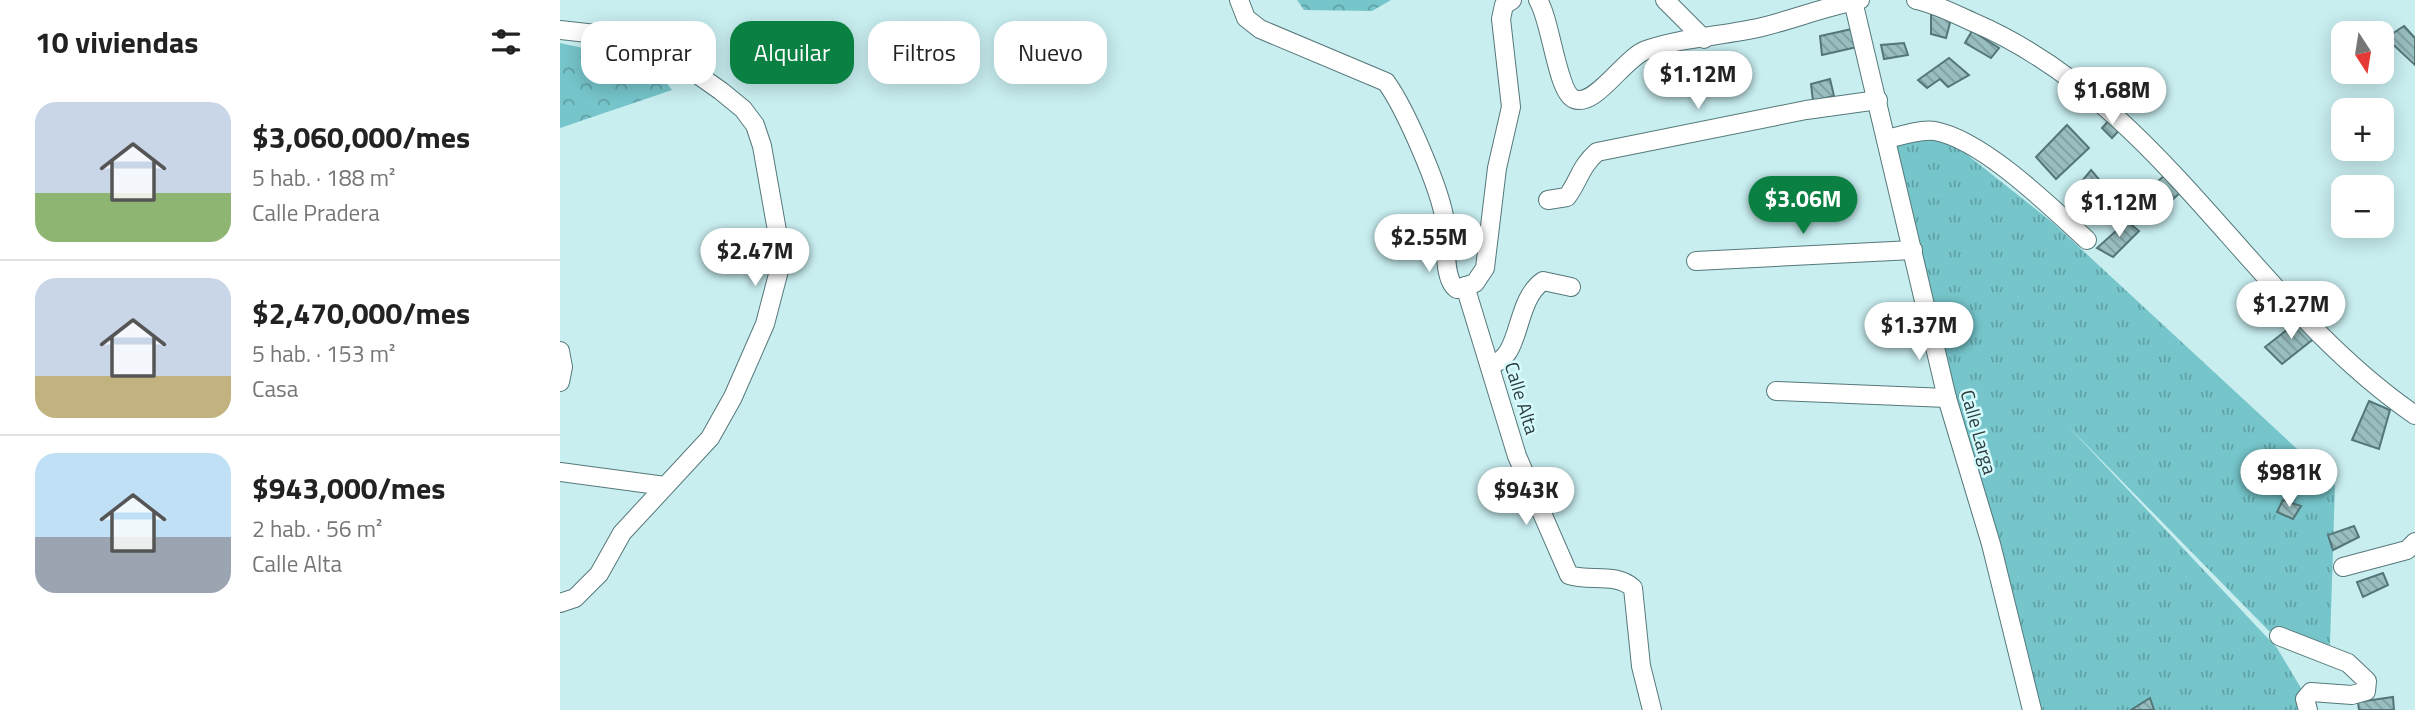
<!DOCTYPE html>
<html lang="es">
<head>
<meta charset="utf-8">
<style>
	:root { --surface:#fff; --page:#f2f2f2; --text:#222; --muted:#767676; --line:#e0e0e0; --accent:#0b8043 }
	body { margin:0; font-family:"Titillium Web",sans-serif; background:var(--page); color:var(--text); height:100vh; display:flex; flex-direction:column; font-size:26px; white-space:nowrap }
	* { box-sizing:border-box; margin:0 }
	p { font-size:23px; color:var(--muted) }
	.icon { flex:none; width:38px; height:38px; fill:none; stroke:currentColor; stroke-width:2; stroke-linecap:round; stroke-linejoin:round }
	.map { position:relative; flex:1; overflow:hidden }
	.sheet { display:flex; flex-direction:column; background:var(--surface); width:560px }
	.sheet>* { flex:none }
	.banner { position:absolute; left:21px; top:21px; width:665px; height:63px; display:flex; gap:14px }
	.needle { width:46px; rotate:168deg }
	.fabs { position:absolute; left:1771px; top:21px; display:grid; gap:14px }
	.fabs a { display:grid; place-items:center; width:63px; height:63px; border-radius:14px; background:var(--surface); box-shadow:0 4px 18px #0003; font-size:35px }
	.price { position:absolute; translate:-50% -60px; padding:0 16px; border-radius:24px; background:#fff; color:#222; font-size:23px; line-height:46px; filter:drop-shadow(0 2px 4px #0008) }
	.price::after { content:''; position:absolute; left:50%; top:42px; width:21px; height:16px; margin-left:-10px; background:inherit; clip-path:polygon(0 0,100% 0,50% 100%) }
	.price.active { background:var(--accent); color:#fff }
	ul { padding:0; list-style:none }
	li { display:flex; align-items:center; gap:21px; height:175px; padding:0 35px }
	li+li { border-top:2px solid var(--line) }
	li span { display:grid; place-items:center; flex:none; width:196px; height:140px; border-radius:21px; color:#555 }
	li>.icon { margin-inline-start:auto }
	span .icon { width:84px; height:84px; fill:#fffc; stroke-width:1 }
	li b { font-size:30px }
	h2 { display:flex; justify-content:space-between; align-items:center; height:84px; padding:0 35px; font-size:30px }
	.pill { padding:0 24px; border-radius:21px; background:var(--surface); box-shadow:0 4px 18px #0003; font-size:24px; line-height:63px }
	.pill.active { background:var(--accent); color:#fff }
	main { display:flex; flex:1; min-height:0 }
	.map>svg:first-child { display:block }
</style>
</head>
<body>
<main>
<section class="sheet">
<h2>10 viviendas<svg class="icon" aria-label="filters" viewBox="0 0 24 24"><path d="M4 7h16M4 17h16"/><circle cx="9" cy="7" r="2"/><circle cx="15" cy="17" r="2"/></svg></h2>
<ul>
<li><span style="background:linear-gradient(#c9d6e8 65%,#8fb573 0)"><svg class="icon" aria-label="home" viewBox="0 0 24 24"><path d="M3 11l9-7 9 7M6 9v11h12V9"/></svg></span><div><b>$3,060,000/mes</b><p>5 hab. · 188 m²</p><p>Calle Pradera</p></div></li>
<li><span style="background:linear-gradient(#c9d6e8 70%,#c2b280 0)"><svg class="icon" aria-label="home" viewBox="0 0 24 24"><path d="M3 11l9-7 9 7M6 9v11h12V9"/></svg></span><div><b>$2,470,000/mes</b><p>5 hab. · 153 m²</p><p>Casa</p></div></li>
<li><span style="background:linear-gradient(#bfe0f5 60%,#9aa5b1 0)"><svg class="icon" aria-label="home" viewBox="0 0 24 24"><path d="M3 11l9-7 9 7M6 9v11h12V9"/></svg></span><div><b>$943,000/mes</b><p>2 hab. · 56 m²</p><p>Calle Alta</p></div></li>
</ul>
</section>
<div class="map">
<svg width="1855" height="710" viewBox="0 0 1855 710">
	<defs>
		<pattern id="grass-tufts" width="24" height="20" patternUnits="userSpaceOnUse" patternTransform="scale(1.75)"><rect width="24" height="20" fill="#75c5ca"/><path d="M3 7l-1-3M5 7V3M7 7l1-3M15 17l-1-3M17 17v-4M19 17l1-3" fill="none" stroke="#60a1a5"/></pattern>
		<pattern id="forest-crowns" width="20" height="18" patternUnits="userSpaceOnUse" patternTransform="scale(1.75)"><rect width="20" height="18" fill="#75c5ca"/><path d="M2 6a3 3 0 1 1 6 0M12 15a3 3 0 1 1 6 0" fill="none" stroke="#60a1a5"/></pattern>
		<pattern id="building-back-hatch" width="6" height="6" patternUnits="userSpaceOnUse" patternTransform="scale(1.75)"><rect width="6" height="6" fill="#99bec0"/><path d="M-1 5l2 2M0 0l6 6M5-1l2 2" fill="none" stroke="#7d9c9d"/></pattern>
	</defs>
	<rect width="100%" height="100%" fill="#c8eef0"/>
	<path fill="url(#grass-tufts)" d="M1386,138L1492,222L1775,484L1770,645L1709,631L1505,423L1717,648L1754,710H1471L1328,139Z"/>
	<g fill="url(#forest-crowns)">
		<path d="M737,0H831L812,11L744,10Z"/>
		<path d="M0,43L91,63L112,90L0,128Z"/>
	</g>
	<g fill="url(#building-back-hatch)" stroke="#547678" stroke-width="2">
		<path d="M1371,14L1391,19L1386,38L1371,34Z"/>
		<path d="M1844,26L1855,38V65L1826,38Z"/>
		<path d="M1292,29L1297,47L1262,55L1260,36Z"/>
		<path d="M1412,31L1439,48L1431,58L1405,43Z"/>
		<path d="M1344,43L1348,55L1324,59L1321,45Z"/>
		<path d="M1389,58L1409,75L1388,87L1380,79L1367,88L1358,80Z"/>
		<path d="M1270,79L1274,96L1253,101L1251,84Z"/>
		<path d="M1552,117L1563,126L1552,138L1542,128Z"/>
		<path d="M1507,125L1529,148L1496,179L1476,157Z"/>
		<path d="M1531,170L1542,183L1529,197L1517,187Z"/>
		<path d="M1607,173L1623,190L1611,201L1595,184Z"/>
		<path d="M1567,221L1579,231L1553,257L1537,248Z"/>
		<path d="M1742,318L1756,337L1722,364L1705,347Z"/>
		<path d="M1809,401L1830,410L1819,449L1792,440Z"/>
		<path d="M1723,500L1741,506L1733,519L1717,512Z"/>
		<path d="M1794,526L1799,537L1773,550L1768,535Z"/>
		<path d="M1823,573L1828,585L1803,597L1797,582Z"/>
		<path d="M1833,697L1834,710H1799L1798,702Z"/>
		<path d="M1590,698L1594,710H1571Z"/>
	</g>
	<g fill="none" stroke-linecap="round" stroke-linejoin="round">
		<defs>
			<g id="minor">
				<path d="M679,0L686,18L700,29L826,82C845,108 881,190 885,222C887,239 882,279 897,289L915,283L925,268L937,168L951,107L941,19L944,5L952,0"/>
				<path d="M978,0C991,20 997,92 1014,99C1035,108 1064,58 1086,50C1123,37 1164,36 1202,27C1235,19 1267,6 1300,0"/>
				<path d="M1105,0L1144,39"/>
				<path d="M1356,0C1377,4 1396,15 1415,23C1602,104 1692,303 1855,415"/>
				<path d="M1293,1L1387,398L1431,544L1472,710"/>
				<path d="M0,30L81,39L97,46L161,91L183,109L195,125L202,146L222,259L205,324L173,397L150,438L62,533L39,574L15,598L0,603"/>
				<path d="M1328,139C1342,135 1360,129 1375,131C1423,140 1491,207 1527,240"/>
				<path d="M988,200L1007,197C1020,179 1020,167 1037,152L1246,110L1318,100"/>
				<path d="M1136,261L1353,250"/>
				<path d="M905,286L957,456L1009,575C1030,582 1055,572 1073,588L1081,666L1092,710"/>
				<path d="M0,351L3,367L0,382"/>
				<path d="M930,365C963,358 953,302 983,281L1011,287"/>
				<path d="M1216,391L1387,398"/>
				<path d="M0,472L105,486"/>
				<path d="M1783,567L1847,550L1855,542"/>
				<path d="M1719,636L1788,663L1807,681L1806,691L1792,695L1751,692L1745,699L1748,710"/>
			</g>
		</defs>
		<use href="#minor" stroke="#56787a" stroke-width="20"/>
		<use href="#minor" stroke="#fff" stroke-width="18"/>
	</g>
	<g text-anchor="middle" stroke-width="5" stroke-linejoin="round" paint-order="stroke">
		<g font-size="19" fill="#2c3b3c" stroke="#d6fbfd">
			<text transform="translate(962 398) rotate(73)" y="7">Calle Alta</text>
			<text transform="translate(1419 432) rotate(74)" y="7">Calle Larga</text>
		</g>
	</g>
</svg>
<div class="fabs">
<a><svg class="needle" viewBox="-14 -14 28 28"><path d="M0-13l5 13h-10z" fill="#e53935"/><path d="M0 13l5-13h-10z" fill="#767676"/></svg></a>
<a>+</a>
<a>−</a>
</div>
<b class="price" style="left:1138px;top:111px">$1.12M</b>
<b class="price" style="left:1552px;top:127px">$1.68M</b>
<b class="price active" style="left:1243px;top:236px">$3.06M</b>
<b class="price" style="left:1559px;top:239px">$1.12M</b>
<b class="price" style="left:869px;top:274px">$2.55M</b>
<b class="price" style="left:195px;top:288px">$2.47M</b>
<b class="price" style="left:1731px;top:341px">$1.27M</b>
<b class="price" style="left:1359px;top:362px">$1.37M</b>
<b class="price" style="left:1729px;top:509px">$981K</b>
<b class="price" style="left:966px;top:527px">$943K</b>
<div class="banner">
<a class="pill">Comprar</a>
<a class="pill active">Alquilar</a>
<a class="pill">Filtros</a>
<a class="pill">Nuevo</a>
</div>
</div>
</main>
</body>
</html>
